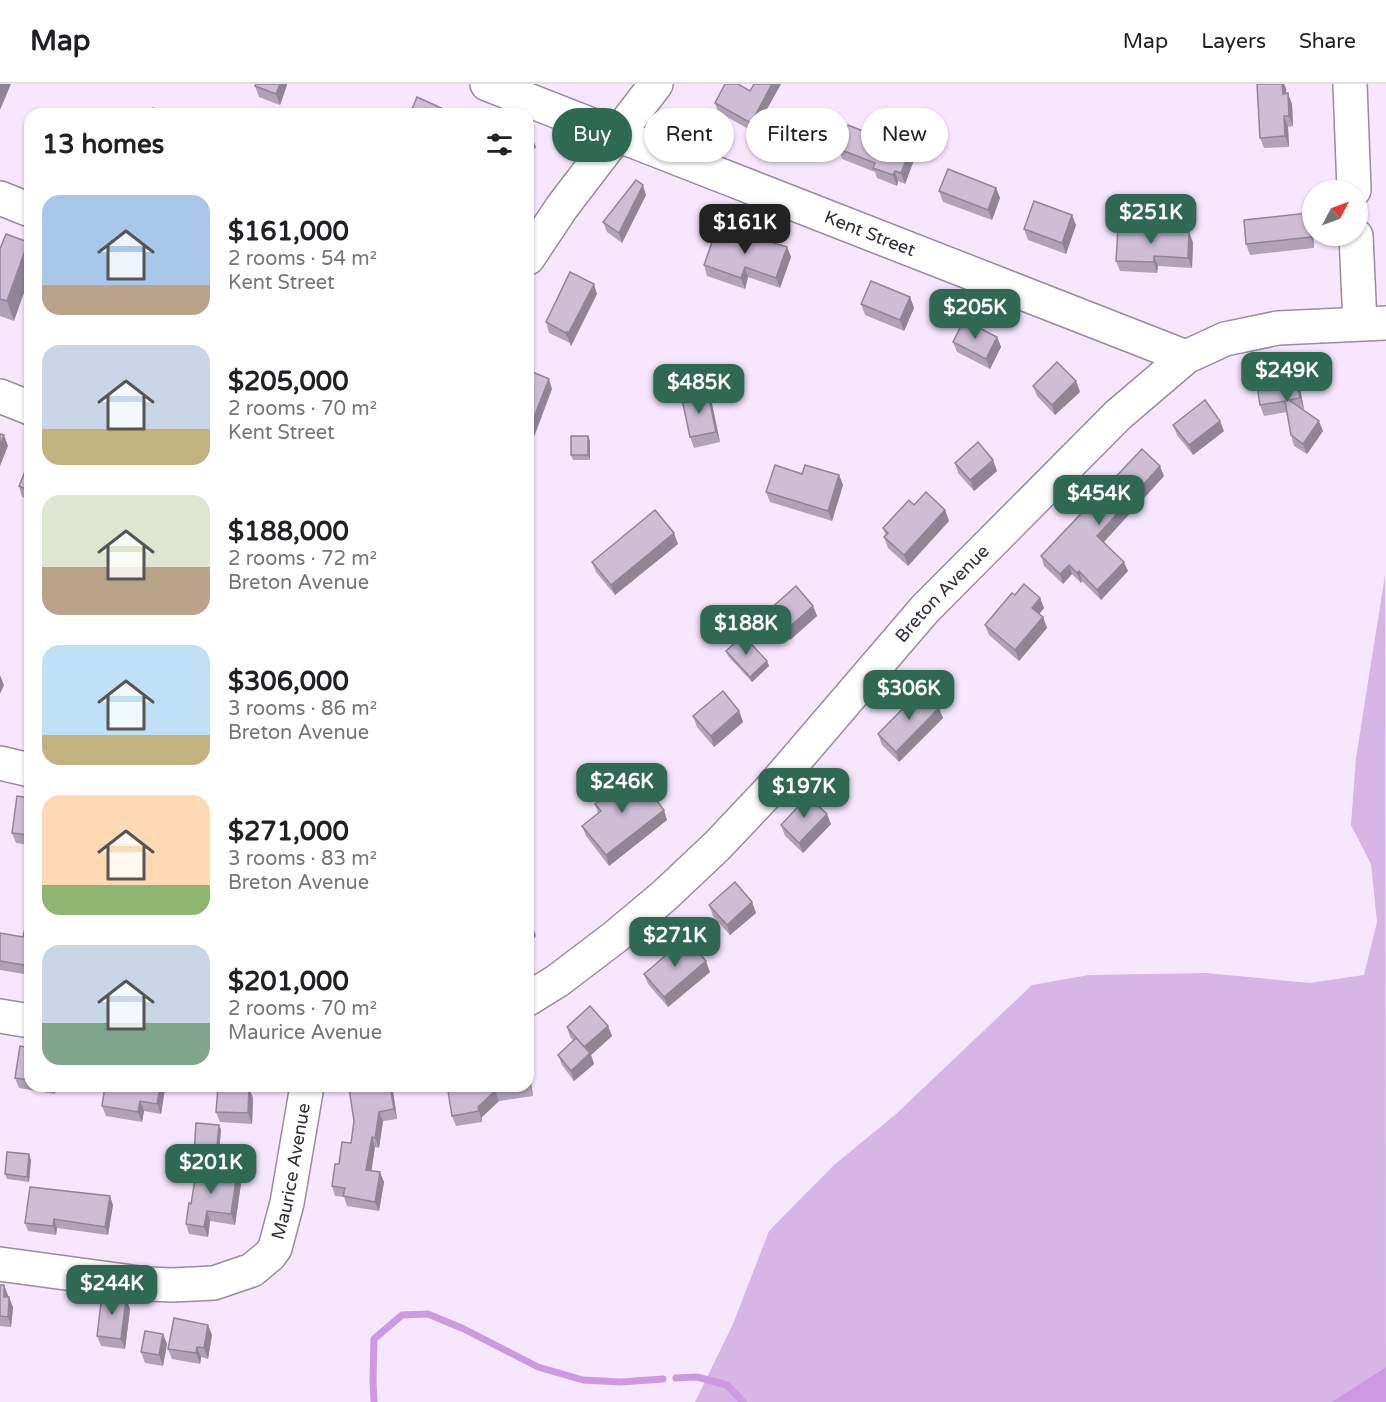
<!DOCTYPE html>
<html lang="en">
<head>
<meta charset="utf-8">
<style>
	:root { --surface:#fff; --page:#f2f2f2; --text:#202124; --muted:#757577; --line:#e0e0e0; --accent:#2f6953 }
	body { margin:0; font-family:"Varela Round",sans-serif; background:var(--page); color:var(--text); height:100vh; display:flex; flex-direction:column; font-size:22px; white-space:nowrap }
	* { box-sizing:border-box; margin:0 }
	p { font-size:20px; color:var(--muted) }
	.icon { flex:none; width:33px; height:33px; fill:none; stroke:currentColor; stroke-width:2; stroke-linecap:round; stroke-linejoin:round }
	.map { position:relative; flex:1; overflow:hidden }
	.details { position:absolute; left:24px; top:24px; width:510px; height:984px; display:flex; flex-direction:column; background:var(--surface); border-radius:18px; box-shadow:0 2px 4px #0004 }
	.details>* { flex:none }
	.guide { position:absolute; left:552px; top:24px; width:570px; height:54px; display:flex; gap:12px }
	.needle { width:39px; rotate:49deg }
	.controls { position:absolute; left:1302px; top:96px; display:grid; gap:12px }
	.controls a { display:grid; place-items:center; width:66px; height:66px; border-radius:50%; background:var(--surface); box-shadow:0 2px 4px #0004; font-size:30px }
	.price { position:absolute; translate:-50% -51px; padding:0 14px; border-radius:12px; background:var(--accent); color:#fff; font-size:20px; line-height:39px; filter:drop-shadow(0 2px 3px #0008) }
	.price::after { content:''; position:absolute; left:50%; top:36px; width:18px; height:14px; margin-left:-9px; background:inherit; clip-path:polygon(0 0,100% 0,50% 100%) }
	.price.current { background:#222; color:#fff }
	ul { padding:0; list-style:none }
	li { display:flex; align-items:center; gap:18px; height:150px; padding:0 18px }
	li span { display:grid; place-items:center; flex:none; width:168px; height:120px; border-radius:18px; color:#555 }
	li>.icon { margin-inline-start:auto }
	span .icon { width:72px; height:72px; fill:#fffc; stroke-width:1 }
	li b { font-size:26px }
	h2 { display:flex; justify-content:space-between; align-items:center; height:72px; padding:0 18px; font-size:26px }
	.tag { padding:0 21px; border-radius:27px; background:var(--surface); box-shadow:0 2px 4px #0004; font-size:21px; line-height:54px }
	.tag.current { background:var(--accent); color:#fff }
	header { display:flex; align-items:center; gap:36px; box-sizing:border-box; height:84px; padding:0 30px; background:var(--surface); border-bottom:2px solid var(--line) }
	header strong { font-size:28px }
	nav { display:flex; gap:33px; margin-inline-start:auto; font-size:21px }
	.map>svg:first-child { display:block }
</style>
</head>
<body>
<header>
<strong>Map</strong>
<nav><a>Map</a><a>Layers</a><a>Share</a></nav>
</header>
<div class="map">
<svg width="1386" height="1318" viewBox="0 0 1386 1318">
	<rect width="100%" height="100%" fill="#f7e7fe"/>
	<path fill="#d7b5e5" d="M1385,491L1386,1283L1331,1318H695L733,1240L769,1147L833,1082L896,1030L1032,901L1089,891L1206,889L1310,899L1364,891L1377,838L1371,780L1351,741L1356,674Z"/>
	<path fill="#cc9ae0" d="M1386,1283V1318H1331Z"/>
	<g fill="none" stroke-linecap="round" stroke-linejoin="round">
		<g stroke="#cc9ae0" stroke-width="7">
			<path d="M676,1294L697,1293L727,1301L743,1318"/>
			<path d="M374,1318L373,1297L374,1255L402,1231L428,1230L464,1245L538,1283L583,1296L621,1298L663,1295"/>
		</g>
		<defs>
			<g id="minor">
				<path id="s1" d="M487,0L1186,273"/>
				<path d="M1350,0L1354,106"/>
				<path d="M0,114L30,126"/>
				<path d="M1356,152L1360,239"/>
				<path d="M528,174L562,123L656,0"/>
				<path d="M0,312L30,324"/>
				<path d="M0,679L30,686"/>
				<path id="s2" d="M528,915L557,897L615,853L664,812L717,762L769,707L925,525L1118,331L1186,273L1225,255L1278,244L1386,239"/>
				<path d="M0,932L30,937"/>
				<path id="s3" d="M0,1180L147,1200L173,1201L214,1199L252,1186L270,1171L275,1164L287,1119L307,1002"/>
			</g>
		</defs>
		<use href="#minor" stroke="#998ba0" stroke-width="36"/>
		<use href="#minor" stroke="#fff" stroke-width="33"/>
	</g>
	<g fill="#b1a3b7">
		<path d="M754,0H781L754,48L718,28L715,19L750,7Z"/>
		<path d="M1257,0H1284L1286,9L1292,20L1293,42L1288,43L1289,63L1264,64L1260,54Z"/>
		<path d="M287,1L280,21L259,13L255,2Z"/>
		<path d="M839,65L914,76L905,100L898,97L897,102L877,94L875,88L842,75Z"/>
		<path d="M996,104L1000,114L992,136L943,118L939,107Z"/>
		<path d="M646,111L622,159L607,148L603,138Z"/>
		<path d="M1308,129L1312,139L1314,164L1250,171L1246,160Z"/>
		<path d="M1072,131L1076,141L1066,170L1028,156L1024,145Z"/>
		<path d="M740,155L787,163L791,173L780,204L748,193L745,205L707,192L704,181Z"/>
		<path d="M1193,158L1192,184L1158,182L1157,189L1120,187L1116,177Z"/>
		<path d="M0,165L14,237L0,232Z"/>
		<path d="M597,210L571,262L570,259L549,249L546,238Z"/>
		<path d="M910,213L914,224L904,247L865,231L861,220Z"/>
		<path d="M997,253L1001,263L990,285L957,268L953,258Z"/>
		<path d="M1295,289L1299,299L1304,325H1302L1323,347L1307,370L1294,362L1291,351L1287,328L1264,332L1260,321Z"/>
		<path d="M1076,297L1080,308L1055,331L1037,312L1033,302Z"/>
		<path d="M708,309L712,320L720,358L694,364L690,353Z"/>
		<path d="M1173,341L1224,347L1193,371L1177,351Z"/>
		<path d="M588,352L590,357V376H573L571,371Z"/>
		<path d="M30,375V416L22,413L19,402Z"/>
		<path d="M993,376L997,387L974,407L958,389L955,379Z"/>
		<path d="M802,390L839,391L843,401L832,437L770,418L766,408Z"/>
		<path d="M1164,392L1104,458L1128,487L1101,516L1082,497L1081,499L1072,490L1063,500L1044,482L1041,472Z"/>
		<path d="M914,421L945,426L949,437L908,482L888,464L884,453L886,452L883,444Z"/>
		<path d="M678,460L615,511L596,488L592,478Z"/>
		<path d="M1015,511L1040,514L1044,524L1039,530L1043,533L1047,544L1019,577L989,551L985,541Z"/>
		<path d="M813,522L817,532L790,556L773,536L769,526Z"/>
		<path d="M726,567L767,577L769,582L752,598L728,572Z"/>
		<path d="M939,624L943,634L899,678L882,661L878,650Z"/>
		<path d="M739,627L743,638L714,663L697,643L693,632Z"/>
		<path d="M30,714V761L16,759L12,749Z"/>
		<path d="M595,720L667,736L609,782L586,752L582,742L598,729Z"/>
		<path d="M831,740L803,769L785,752L781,741Z"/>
		<path d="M752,818L756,829L730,851L713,832L709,821Z"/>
		<path d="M30,845V891L0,886V849L23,853Z"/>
		<path d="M710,888L668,923L648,900L644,890Z"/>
		<path d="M608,942L612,952L591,971L594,980L574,997L562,981L558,971L574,957L570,953L567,943Z"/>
		<path d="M30,964V1002H56L55,1010L19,1004L15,994Z"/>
		<path d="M528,982L533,1012L499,1017L482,1033V1038L456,1042L452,1032L473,1003L528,1002Z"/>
		<path d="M105,1002H164L165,1005L161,1030L144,1027L142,1038L106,1032L102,1022Z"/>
		<path d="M393,1007L397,1035L383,1037L379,1064L375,1063L371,1087L384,1098L379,1127L347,1122L344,1113L335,1112L332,1102L339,1080L351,1059Z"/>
		<path d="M253,1014L252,1040L220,1038L216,1028Z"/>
		<path d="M219,1041L221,1046L218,1078L195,1076L194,1070Z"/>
		<path d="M31,1076L29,1098L7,1095L5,1090Z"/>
		<path d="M241,1100L235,1141L210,1137L208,1153L189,1150L186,1140L191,1120Z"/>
		<path d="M113,1121L108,1151L57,1144L56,1151L28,1147L25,1139Z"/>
		<path d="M0,1201H4L8,1213L13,1223L11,1243L0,1242Z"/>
		<path d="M125,1214L126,1215L130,1225L125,1265L101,1262L97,1252Z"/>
		<path d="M208,1241L212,1251L208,1275L201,1273L200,1280L172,1275L168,1265Z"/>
		<path d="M163,1250L167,1260L163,1282L145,1279L141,1268Z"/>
	</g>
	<g fill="#908595">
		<path d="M0,0H11L0,26Z"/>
		<path d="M280,0H287V1L280,21L276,10Z"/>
		<path d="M772,0H781L754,48L751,39Z"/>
		<path d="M1282,0H1284L1286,4L1287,20L1283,10Z"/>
		<path d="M1288,9L1292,20L1293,42L1289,32Z"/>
		<path d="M441,24L444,30H439Z"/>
		<path d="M1284,32L1288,43L1289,63L1285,52Z"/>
		<path d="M532,53L536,63L528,74V58Z"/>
		<path d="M910,66L914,76L905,100L901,89Z"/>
		<path d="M895,87L898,97L897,102L893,91Z"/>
		<path d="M643,101L646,111L622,159L619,149Z"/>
		<path d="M996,104L1000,114L992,136L988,126Z"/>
		<path d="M1308,129L1312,139L1314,164L1311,153Z"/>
		<path d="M1072,131L1076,141L1066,170L1062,159Z"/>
		<path d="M1189,148L1193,158L1192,184L1188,174Z"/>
		<path d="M28,158L30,164V192L14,237L7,217Z"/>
		<path d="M787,163L791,173L780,204L776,194Z"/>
		<path d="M1154,172L1158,182L1157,189L1154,178Z"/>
		<path d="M745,183L748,193L745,205L741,194Z"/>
		<path d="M594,200L597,210L571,262L566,249Z"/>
		<path d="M910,213L914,224L904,247L900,236Z"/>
		<path d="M997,253L1001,263L990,285L986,275Z"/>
		<path d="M1295,289L1299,299L1304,325L1300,314Z"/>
		<path d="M549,295L552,305L531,361L528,354V348Z"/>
		<path d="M1076,297L1080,308L1055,331L1052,321Z"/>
		<path d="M708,309L712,320L720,358L716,348Z"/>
		<path d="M1220,337L1224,347L1193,371L1189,361Z"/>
		<path d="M1319,337L1323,347L1307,370L1303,360Z"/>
		<path d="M4,351L8,362L0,382V362Z"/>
		<path d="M588,352L590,357V376L588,371Z"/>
		<path d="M993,376L997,387L974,407L970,396Z"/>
		<path d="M1160,382L1164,392L1100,462L1097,452Z"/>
		<path d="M839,391L843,401L832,437L828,427Z"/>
		<path d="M945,426L949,437L908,482L904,471Z"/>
		<path d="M674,449L678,460L615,511L611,501Z"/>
		<path d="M1124,478L1128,487L1101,516L1097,506Z"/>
		<path d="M1069,481L1072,490L1063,500L1060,490Z"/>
		<path d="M1079,487L1082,497L1081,499L1077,489Z"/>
		<path d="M1040,514L1044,524L1036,534L1032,524Z"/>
		<path d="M813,522L817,532L790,556L787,545Z"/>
		<path d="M1043,533L1047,544L1019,577L1015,566Z"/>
		<path d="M767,577L769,582L752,598L750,593Z"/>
		<path d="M0,591L4,601L0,610Z"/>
		<path d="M939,624L943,634L899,678L896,668Z"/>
		<path d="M739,627L743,638L714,663L711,652Z"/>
		<path d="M664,726L667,736L609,782L606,771Z"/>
		<path d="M827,730L831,740L803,769L799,759Z"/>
		<path d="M752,818L756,829L730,851L727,841Z"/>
		<path d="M533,842L536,852L528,861V847Z"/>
		<path d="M706,877L710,888L668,923L664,913Z"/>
		<path d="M608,942L612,952L591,971L594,980L574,997L571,987L584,963Z"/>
		<path d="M528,982L529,985L533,1012L530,1002L528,991Z"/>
		<path d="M52,1002H56L55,1010Z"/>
		<path d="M160,1002H164L165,1005L161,1030L157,1020Z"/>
		<path d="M390,1002H391L393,1007L397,1035L394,1025Z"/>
		<path d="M249,1003L253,1014L252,1040L248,1029Z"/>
		<path d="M495,1007L499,1017L482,1033V1038L478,1023Z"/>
		<path d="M140,1017L144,1027L142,1038L138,1028Z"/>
		<path d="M379,1028L383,1037L379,1064L375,1054Z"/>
		<path d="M219,1041L221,1046L218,1078L216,1072Z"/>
		<path d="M372,1053L375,1063L370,1096L366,1086Z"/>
		<path d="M29,1070L31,1076L29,1098L27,1093Z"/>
		<path d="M380,1088L384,1098L379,1127L375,1118Z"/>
		<path d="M237,1089L241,1100L235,1141L231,1130Z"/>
		<path d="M110,1112L113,1121L108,1151L105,1143Z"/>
		<path d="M207,1127L210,1137L208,1153L204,1143Z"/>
		<path d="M54,1135L57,1144L56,1151L53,1142Z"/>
		<path d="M4,1201L8,1211L7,1223L4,1213Z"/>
		<path d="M124,1211L130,1225L125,1265L121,1255Z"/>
		<path d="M9,1213L13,1223L11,1243L8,1233Z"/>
		<path d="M208,1241L212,1251L208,1275L204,1264Z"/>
		<path d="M163,1250L167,1260L163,1282L159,1271Z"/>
		<path d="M197,1263L201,1273L200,1280L196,1269Z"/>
	</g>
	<g fill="#cebed5" stroke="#908595" stroke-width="1.5">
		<path d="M256,0H280L276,10L255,2Z"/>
		<path d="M725,0H738L750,7L754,0H772L751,39L715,19Z"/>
		<path d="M1257,0H1282L1283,10L1288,9L1289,32H1284L1285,52L1260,54Z"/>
		<path d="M417,13L441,24L439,30H410Z"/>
		<path d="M153,24L156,30H143Z"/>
		<path d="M848,41L910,66L901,89L895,87L893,91L873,84L875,79L839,65Z"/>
		<path d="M528,50L532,53L528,58Z"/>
		<path d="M948,85L996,104L988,126L939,107Z"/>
		<path d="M636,96L643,101L619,149L603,138Z"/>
		<path d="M1034,117L1072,131L1062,159L1024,145Z"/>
		<path d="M1308,129L1311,153L1246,160L1244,136Z"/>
		<path d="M1118,144L1189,148L1188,174L1154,172V178L1116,177Z"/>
		<path d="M716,147L740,155L742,149L787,163L776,194L745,183L741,194L704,181Z"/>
		<path d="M6,150L28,158L7,217L0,215V165Z"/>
		<path d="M570,188L594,200L567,252V247L566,249L546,238Z"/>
		<path d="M871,197L910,213L900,236L861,220Z"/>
		<path d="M964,236L997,253L986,275L953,258Z"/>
		<path d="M1057,278L1076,297L1052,321L1033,302Z"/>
		<path d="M528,286L549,295L528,348Z"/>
		<path d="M1295,289L1300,314L1289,316L1319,337L1303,360L1291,351L1285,317L1260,321L1256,296Z"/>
		<path d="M708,309L716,348L690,353L682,315Z"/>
		<path d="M1205,316L1220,337L1189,361L1173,341Z"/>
		<path d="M0,350L4,351L0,362Z"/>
		<rect x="571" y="352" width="17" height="19"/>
		<path d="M978,358L993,376L970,396L955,379Z"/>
		<path d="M1142,365L1160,382L1097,452L1124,478L1097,506L1079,487L1077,489L1069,481L1060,490L1041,472Z"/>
		<path d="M30,375V407L19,402Z"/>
		<path d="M775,381L802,390L805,381L839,391L828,427L766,408Z"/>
		<path d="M926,408L945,426L904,471L884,453L888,449L883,444L909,416L914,421Z"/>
		<path d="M655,426L674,449L611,501L592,478Z"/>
		<path d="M1024,500L1040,514L1032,524L1043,533L1015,566L985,541L1012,509L1015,511Z"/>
		<path d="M796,502L813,522L787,545L769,526Z"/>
		<path d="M743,551L767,577L750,593L726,567Z"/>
		<path d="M921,606L939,624L896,668L878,650Z"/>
		<path d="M723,607L739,627L711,652L693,632Z"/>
		<path d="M635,689L664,726L606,771L582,742L601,727L595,720Z"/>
		<path d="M17,712L30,714V751L12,749Z"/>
		<path d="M808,712L827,730L799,759L781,741Z"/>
		<path d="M735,798L752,818L727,841L709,821Z"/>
		<path d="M528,837L533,842L528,847Z"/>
		<path d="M25,844L30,845V882L0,877V849L23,853Z"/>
		<path d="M686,854L706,877L664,913L644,890Z"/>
		<path d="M590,922L608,942L584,963L567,943Z"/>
		<path d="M576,954L590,969L571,987L558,971Z"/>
		<path d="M20,962L30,964V996L15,994Z"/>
		<path d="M105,1002H160L157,1020L140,1017L138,1028L102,1022Z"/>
		<path d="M218,1002L249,1003L248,1029L216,1028Z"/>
		<path d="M359,1002H390L394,1025L379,1028L375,1054L372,1053L366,1086L380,1088L375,1118L343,1112L345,1104L332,1102L335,1080H339L342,1058L351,1059L354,1037L349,1004Z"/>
		<path d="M474,1002H527L495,1007L478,1023L479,1027L452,1032L448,1007Z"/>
		<path d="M196,1039L219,1041L216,1072L194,1070Z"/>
		<path d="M7,1068L29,1070L27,1093L5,1090Z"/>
		<path d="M197,1083L237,1089L231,1130L207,1127L204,1143L186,1140L189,1119L191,1120Z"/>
		<path d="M30,1103L110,1112L105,1143L54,1135L53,1142L25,1139Z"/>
		<path d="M0,1201H4V1213H9L8,1233L0,1232Z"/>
		<path d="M105,1208L124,1211L123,1214L126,1215L121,1255L97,1252L102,1211L105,1212Z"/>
		<path d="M174,1234L208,1241L204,1264L197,1263L196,1269L168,1265Z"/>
		<path d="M145,1247L163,1250L159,1271L141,1268Z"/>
	</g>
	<g text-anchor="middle" stroke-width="4.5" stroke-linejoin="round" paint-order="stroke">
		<g font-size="18" fill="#322c34" stroke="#f7e7fe">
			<text dy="6" stroke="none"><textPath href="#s1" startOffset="411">Kent Street</textPath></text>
			<text dy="6" stroke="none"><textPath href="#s2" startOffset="582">Breton Avenue</textPath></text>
			<text dy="6" stroke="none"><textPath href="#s3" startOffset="366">Maurice Avenue</textPath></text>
		</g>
	</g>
</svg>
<div class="controls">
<a><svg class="needle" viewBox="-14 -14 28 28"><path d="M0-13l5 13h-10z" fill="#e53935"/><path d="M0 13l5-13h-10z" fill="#757577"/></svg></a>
</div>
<b class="price" style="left:1151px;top:161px">$251K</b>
<b class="price current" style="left:745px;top:171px">$161K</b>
<b class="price" style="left:975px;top:256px">$205K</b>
<b class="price" style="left:1287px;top:319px">$249K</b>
<b class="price" style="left:699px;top:331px">$485K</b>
<b class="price" style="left:1099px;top:442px">$454K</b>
<b class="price" style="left:746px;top:572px">$188K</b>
<b class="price" style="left:909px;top:637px">$306K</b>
<b class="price" style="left:622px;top:730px">$246K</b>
<b class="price" style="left:804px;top:735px">$197K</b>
<b class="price" style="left:675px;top:884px">$271K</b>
<b class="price" style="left:211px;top:1111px">$201K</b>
<b class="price" style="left:112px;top:1232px">$244K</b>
<div class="guide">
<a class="tag current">Buy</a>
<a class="tag">Rent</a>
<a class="tag">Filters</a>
<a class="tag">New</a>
</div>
<section class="details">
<h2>13 homes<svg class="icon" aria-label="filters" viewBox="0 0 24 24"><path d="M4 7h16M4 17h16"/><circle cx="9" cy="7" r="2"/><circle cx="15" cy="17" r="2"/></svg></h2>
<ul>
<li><span style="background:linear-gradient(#a9c7e8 75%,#b9a48a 0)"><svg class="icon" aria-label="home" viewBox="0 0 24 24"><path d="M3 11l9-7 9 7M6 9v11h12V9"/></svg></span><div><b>$161,000</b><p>2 rooms · 54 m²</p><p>Kent Street</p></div></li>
<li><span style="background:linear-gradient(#c9d6e8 70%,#c2b280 0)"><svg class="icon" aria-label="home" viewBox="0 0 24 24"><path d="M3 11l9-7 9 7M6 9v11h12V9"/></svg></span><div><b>$205,000</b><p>2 rooms · 70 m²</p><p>Kent Street</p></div></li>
<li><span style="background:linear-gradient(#dfe7d0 60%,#b9a48a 0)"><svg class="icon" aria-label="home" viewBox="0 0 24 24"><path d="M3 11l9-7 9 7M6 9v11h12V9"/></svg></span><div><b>$188,000</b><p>2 rooms · 72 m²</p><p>Breton Avenue</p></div></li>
<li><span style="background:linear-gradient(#bfe0f5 75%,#c2b280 0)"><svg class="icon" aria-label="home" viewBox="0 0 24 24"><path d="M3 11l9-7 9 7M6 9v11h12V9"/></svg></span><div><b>$306,000</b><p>3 rooms · 86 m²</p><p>Breton Avenue</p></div></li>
<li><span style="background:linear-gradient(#ffd9b3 75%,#8fb573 0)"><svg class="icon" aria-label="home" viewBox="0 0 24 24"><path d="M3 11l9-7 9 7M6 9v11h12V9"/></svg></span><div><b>$271,000</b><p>3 rooms · 83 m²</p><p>Breton Avenue</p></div></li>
<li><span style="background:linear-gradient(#c9d6e8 65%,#7fa58c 0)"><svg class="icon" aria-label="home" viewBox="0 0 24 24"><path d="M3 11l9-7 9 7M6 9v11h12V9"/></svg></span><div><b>$201,000</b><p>2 rooms · 70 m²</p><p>Maurice Avenue</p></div></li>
</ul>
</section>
</div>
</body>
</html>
